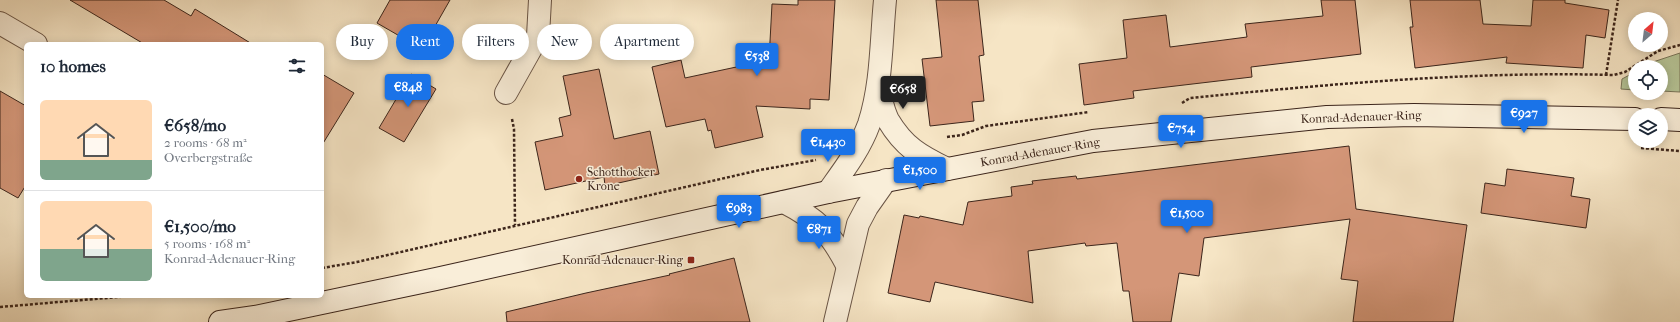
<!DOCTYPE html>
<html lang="en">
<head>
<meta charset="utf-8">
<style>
	:root { --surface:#fff; --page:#f2f2f3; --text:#1f2937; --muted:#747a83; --line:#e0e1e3; --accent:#1a73e8 }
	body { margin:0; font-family:"IM FELL French Canon",serif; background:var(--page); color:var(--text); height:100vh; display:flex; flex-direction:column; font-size:15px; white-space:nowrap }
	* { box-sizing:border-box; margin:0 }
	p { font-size:13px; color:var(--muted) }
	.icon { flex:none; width:22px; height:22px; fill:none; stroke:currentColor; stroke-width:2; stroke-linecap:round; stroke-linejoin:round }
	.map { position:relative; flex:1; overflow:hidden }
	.drawer { position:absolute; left:24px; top:42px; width:300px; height:256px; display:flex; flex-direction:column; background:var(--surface); border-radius:6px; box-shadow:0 2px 10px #0003 }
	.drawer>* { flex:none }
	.banner { position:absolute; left:336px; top:24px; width:380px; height:36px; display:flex; gap:8px }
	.needle { width:26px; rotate:28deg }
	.buttons { position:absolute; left:1628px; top:12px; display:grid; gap:8px }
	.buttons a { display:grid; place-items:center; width:40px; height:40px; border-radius:50%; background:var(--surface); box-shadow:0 2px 10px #0003; font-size:20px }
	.price { position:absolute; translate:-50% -34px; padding:0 9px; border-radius:4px; background:var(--accent); color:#fff; font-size:13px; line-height:26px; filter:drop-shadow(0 1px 2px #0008) }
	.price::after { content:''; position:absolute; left:50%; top:24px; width:12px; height:9px; margin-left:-6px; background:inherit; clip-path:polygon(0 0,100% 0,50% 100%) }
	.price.active { background:#222; color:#fff }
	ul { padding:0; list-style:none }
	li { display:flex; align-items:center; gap:12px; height:100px; padding:0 16px }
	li+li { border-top:1px solid var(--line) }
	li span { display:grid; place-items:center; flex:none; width:112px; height:80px; border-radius:6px; color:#555 }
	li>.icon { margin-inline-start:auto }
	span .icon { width:48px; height:48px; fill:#fffc; stroke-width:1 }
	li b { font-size:17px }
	h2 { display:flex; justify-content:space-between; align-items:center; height:48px; padding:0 16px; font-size:17px }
	.pill { padding:0 14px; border-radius:18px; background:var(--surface); box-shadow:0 2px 10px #0003; font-size:14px; line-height:36px }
	.pill.active { background:var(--accent); color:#fff }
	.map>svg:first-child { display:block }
</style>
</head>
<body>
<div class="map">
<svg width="1680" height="322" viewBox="0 0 1680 322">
	<rect width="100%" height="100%" fill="#f6e5c5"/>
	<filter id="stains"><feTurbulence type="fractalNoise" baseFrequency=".005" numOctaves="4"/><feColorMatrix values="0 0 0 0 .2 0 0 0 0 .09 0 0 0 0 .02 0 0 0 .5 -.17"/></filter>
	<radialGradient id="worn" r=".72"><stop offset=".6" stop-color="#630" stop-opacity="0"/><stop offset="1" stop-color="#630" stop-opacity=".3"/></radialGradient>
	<g fill="#b7c698" stroke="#7a765a">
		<path d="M1680,53V92L1661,91V67H1644L1653,62Z"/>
		<path d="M1635,72V90L1621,89L1622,79Z"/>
	</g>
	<g fill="#d49678" stroke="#3c251b">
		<path d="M70,0H164L191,16L195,9L252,44H144Z"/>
		<path d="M390,0H450L422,49L377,23Z"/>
		<path d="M798,0H835L829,100L810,99V109L756,106L763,137L715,148L711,130L708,131L705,119L666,127L652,67L681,60L685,78L769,60L772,4L798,5Z"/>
		<path d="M936,0H978L984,55L979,56L984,101L972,102L974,121L930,126L922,59L942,57Z"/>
		<path d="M1321,0H1355L1361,54L1251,67L1252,77L1133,91L1134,98L1084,105L1079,64L1127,58L1123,20L1166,15L1170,47L1247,37L1245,24L1323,16Z"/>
		<path d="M1410,0H1480L1483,24L1531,26L1533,0H1565V3L1609,10L1605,38L1586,35L1583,68L1506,63L1507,57L1415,68L1410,27H1413Z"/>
		<path d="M599,69L614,139L650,131L659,174L605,186L604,177L545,190L535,142L563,136L559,118L571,115L563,76Z"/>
		<path d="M322,74L354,93L322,145Z"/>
		<path d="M411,74L436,89L404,142L379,128Z"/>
		<path d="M0,91L26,106V185L18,198L0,188Z"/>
		<path d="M1349,146L1356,209L1467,225L1453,322H1353L1358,281L1341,279L1350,219L1204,238L1199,276L1179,273L1171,322H1133L1129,291H1123L1117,243L1086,246L1085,243L1028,251L1033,303L935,282L930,302L888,293L904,215L919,218L920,216L963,225L968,202L1012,196L1011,187L1033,184L1032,181L1076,176L1077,179Z"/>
		<path d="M1507,169L1574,178L1571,196L1590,199L1586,228L1481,213L1485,183L1505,186Z"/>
		<path d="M734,258L750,322H507L506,312L586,293L670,275L669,274Z"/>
	</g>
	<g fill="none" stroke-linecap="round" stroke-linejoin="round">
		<defs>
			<g id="minor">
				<path d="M0,23L36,44"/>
				<path d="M878,88C881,98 883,111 888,120C904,147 920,156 947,169"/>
				<path d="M506,93L538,36L540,0"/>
				<path d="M828,192C843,171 860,149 869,124C882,84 881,41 885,0"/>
				<path d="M784,202C817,219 830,232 847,265"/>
				<path d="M835,322L858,224L867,207L886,180"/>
			</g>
			<g id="secondary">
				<path d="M1661,119L1680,120"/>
				<path d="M220,322L255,317L436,279L828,192L1093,141L1327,117L1414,115L1635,119"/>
			</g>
		</defs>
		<use href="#minor" stroke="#6a5546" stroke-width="24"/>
		<use href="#secondary" stroke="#3c251b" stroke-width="24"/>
		<g stroke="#3c251b" stroke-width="2.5" stroke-dasharray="3 2" stroke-linecap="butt">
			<path d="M1606,75L1618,0"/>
			<path d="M1182,103L1190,98C1331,84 1472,71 1614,75L1625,72L1658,51L1680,45"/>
			<path d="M512,119L514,129L515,225"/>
			<path d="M947,137L962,135L986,126L1089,112"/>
			<path d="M1641,148L1680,151"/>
			<path d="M322,268L357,262L760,170L816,160"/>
			<path d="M0,307L130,296"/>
		</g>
		<use href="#minor" stroke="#f9eed9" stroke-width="22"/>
		<use href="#secondary" stroke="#f9eed9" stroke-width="22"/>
	</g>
	<g fill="#8f2418" stroke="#f9eed9" stroke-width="1.5">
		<circle cx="579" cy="179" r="4"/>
		<rect x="687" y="256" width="8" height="8" rx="2"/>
	</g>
	<g text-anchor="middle" stroke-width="3" stroke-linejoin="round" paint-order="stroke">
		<g font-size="12" fill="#3c251b" stroke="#f9eed9">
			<text transform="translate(1361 117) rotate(-2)" y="4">Konrad-Adenauer-Ring</text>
			<text transform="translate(1040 152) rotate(-10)" y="4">Konrad-Adenauer-Ring</text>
		</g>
		<g font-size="12" fill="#3c251b" stroke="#f9eed9" text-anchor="start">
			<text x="587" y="176">Schotthocker<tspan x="587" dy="14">Krone</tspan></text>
			<text x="683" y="264" text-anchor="end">Konrad-Adenauer-Ring</text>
		</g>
	</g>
	<rect width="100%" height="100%" filter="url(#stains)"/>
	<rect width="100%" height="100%" fill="url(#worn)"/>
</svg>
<div class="buttons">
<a><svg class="needle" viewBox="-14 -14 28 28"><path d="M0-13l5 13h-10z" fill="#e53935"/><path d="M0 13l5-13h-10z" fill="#747a83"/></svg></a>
<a><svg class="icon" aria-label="locate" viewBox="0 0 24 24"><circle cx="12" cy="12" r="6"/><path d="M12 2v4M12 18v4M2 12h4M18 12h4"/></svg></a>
<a><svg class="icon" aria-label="layers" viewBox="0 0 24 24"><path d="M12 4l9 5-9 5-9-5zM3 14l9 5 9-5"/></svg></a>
</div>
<b class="price" style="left:757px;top:77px">€538</b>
<b class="price" style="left:408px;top:108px">€848</b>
<b class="price active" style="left:903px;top:110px">€658</b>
<b class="price" style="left:1524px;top:134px">€927</b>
<b class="price" style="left:1181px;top:149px">€754</b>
<b class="price" style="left:828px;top:163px">€1,430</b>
<b class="price" style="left:920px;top:191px">€1,500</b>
<b class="price" style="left:739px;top:229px">€983</b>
<b class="price" style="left:1187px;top:234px">€1,500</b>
<b class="price" style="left:819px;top:250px">€871</b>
<div class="banner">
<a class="pill">Buy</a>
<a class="pill active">Rent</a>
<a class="pill">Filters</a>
<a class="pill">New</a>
<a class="pill">Apartment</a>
</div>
<section class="drawer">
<h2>10 homes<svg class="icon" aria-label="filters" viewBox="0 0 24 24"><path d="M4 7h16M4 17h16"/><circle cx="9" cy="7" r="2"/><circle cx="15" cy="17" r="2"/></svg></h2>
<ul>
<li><span style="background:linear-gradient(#ffd9b3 75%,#7fa58c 0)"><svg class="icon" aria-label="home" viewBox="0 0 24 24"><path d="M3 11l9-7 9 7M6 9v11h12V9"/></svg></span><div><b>€658/mo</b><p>2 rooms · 68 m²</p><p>Overbergstraße</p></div></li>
<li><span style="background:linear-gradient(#ffd9b3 60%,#7fa58c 0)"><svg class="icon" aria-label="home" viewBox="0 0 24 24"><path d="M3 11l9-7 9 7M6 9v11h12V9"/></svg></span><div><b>€1,500/mo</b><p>5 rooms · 168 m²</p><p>Konrad-Adenauer-Ring</p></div></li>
</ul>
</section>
</div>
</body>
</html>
